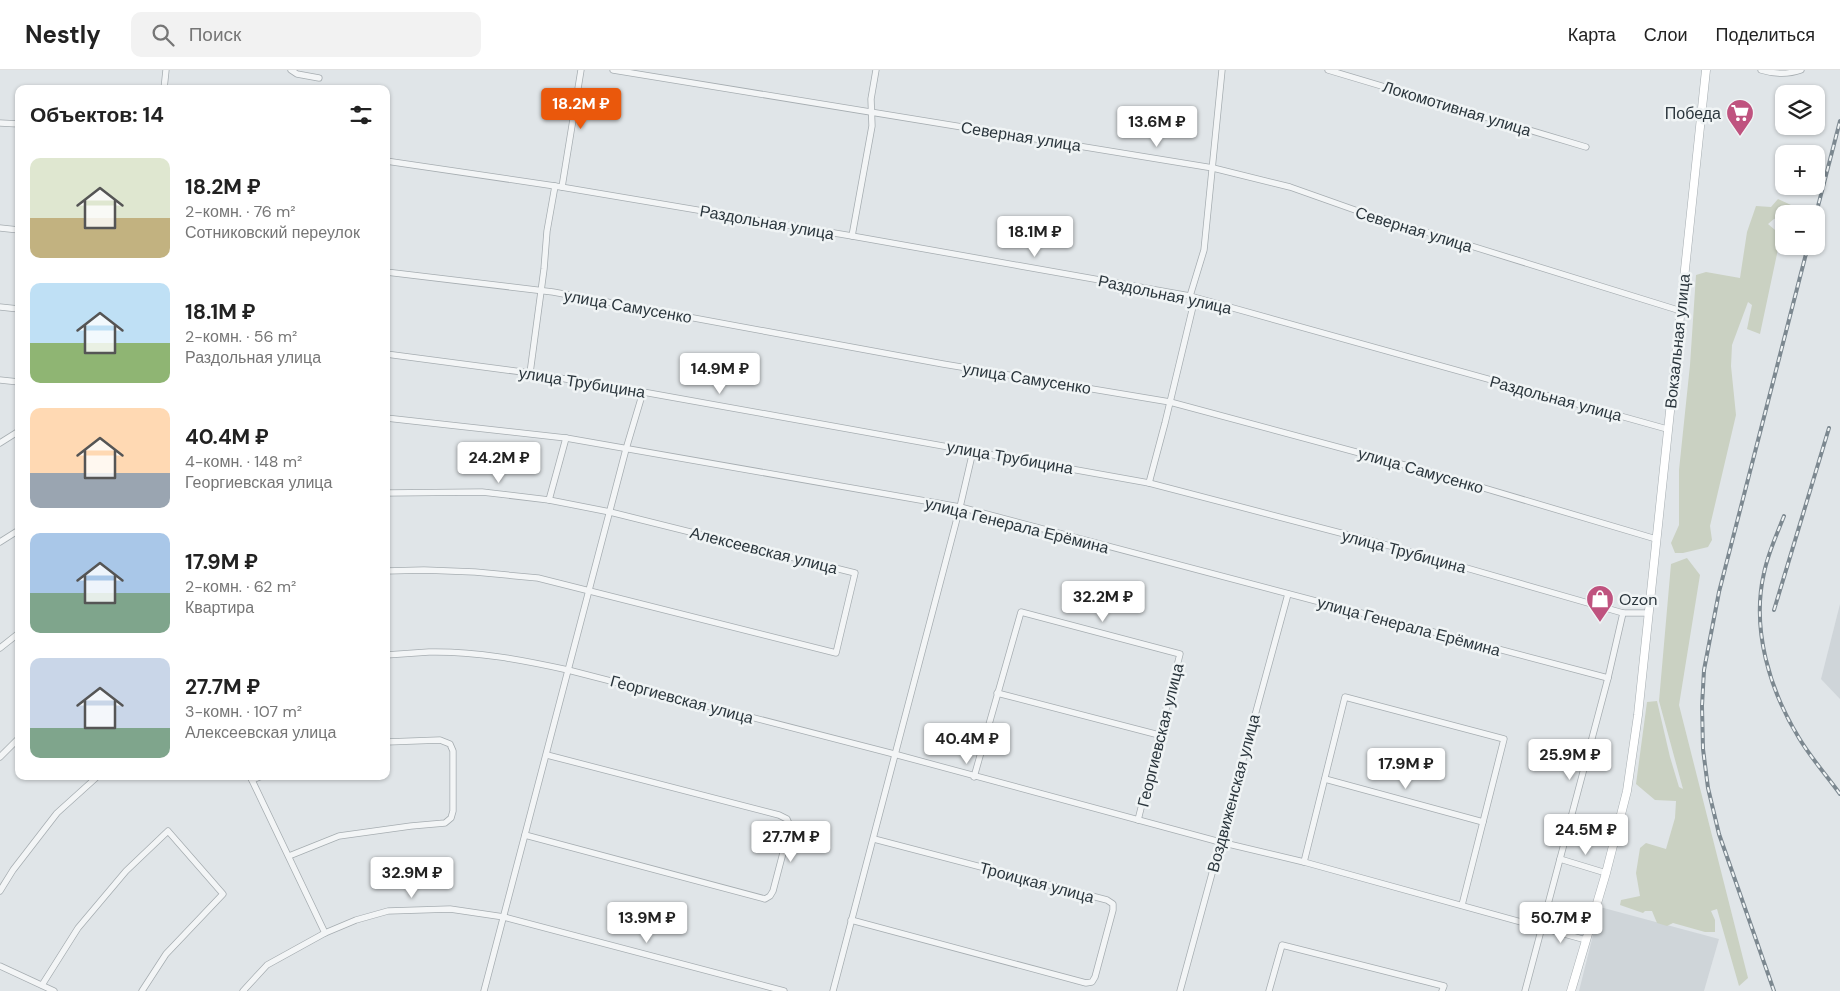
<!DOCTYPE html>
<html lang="ru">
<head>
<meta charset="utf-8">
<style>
	:root { --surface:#fff; --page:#f2f2f2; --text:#222; --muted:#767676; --line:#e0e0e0; --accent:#ea580c }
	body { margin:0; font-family:"DM Sans",sans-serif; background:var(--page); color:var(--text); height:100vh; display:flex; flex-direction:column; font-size:19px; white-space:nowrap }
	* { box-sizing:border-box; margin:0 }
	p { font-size:16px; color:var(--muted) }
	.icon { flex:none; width:28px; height:28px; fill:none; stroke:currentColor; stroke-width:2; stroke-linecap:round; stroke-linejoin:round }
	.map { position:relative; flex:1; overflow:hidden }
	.drawer { position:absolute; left:15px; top:15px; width:375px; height:695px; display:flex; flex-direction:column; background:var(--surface); border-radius:10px; box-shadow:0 1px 4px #0004 }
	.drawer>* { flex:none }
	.controls { position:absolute; left:1775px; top:15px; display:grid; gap:10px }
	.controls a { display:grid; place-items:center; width:50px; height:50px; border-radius:10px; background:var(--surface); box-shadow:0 1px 4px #0004; font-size:25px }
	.price { position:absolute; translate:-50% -42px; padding:0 11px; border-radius:5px; background:#fff; color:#222; font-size:16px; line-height:32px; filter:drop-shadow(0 1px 2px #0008) }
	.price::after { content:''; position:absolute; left:50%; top:30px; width:15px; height:11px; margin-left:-8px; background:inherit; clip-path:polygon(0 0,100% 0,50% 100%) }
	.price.current { background:var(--accent); color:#fff }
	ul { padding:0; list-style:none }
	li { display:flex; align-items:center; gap:15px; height:125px; padding:0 15px }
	li span { display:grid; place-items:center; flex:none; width:140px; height:100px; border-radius:10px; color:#555 }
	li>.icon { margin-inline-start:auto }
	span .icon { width:60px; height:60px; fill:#fffc; stroke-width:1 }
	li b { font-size:21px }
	h2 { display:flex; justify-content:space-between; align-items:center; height:60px; padding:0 15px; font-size:21px }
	header { display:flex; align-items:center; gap:30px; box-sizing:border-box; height:70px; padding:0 25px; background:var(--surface); border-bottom:1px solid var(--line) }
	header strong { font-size:24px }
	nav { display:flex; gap:28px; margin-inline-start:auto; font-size:18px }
	.search { width:350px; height:45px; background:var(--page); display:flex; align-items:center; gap:12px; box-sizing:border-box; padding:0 18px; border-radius:10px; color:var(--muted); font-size:19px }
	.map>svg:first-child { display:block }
</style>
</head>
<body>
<header>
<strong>Nestly</strong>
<div class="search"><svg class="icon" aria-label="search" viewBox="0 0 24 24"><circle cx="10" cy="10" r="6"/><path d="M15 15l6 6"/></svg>Поиск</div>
<nav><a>Карта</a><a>Слои</a><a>Поделиться</a></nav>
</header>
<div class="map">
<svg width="1840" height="921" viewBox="0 0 1840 921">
	<rect width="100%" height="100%" fill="#e0e5e8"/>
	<g fill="#cfd5d9">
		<path d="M1840,534V629L1821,609Z"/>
		<path d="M1600,837L1719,869L1704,921H1579Z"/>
	</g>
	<g fill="#cad1c2">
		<path d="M1778,129L1791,135V144H1784V147L1774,149L1768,154L1781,165L1760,264L1747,259L1752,235L1748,232L1732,275L1731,296L1736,345L1710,456L1712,470L1708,477L1683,483H1675L1671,473L1679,455V400L1690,295L1696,205L1706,202L1740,208L1747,162L1756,136L1771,137Z"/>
		<path d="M1687,488L1700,505L1679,635L1748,908L1739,916L1717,839L1711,841L1715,850V862H1705L1673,853L1667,856L1657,853L1652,841H1645L1643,843L1620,835L1621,830L1640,826L1636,803L1640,778L1646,773L1666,779L1675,748L1676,731L1655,730L1636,714L1647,632L1657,631L1670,687L1679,717L1683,719L1659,631L1671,494Z"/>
	</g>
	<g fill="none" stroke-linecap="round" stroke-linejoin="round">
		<defs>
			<g id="minor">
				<path d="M291,0L297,4L319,8"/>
				<path d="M613,0L1213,98L1290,117L1355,140L1681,241"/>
				<path d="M1328,0L1586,77"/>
				<path d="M1761,0C1774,4 1787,5 1801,0"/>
				<path d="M164,19L166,0"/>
				<path d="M0,53L19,54"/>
				<path d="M386,91L555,116L852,166L1190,226L1667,359"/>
				<path d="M562,117L581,0"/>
				<path d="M0,158L19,160"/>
				<path d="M852,166L872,56L871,29L876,0"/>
				<path d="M386,202L553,222L943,294L1170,332L1423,400L1656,469"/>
				<path d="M1190,226L1204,180L1222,0"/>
				<path d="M0,237L19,239"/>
				<path d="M386,284L530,303L643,322L1149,413L1383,474L1623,543"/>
				<path d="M530,303L544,199L547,161L555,116"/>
				<path d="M0,310L19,312"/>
				<path d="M386,348L566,368L960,437L1608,608"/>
				<path d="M0,373L19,361"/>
				<path d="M1149,413L1165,353L1195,228"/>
				<path d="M386,423L482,422L549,430L610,442L855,503L836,583L538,508L475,502L424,500L386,501"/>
				<path d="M549,430L566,368"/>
				<path d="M0,472L19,460"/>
				<path d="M0,578L19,563"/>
				<path d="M386,585C400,584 415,583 429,582C476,581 522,590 568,600L894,684L1220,772L1304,792L1586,870"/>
				<path d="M997,623L1159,665"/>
				<path d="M0,687L19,668"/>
				<path d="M250,706L325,863"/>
				<path d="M974,707L1021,542L1180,584L1138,750"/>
				<path d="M1325,709L1483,752"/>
				<path d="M252,710L262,706"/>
				<path d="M525,765L765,829L770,826L773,821L790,756L787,749L779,745L547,685"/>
				<path d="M289,786L339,766L411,756L445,753L451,748L453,741V681L450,674L440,670L386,672"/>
				<path d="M1560,789L1606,803"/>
				<path d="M1304,792L1345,627L1504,669L1462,835"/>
				<path d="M0,821L13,800L57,743L98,706"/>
				<path d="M851,850L1086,913L1092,912L1095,907L1113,840V834L1107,830L874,769"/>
				<path d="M0,896L54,921"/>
				<path d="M42,915L78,858L126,801L168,761L223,824L166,884L142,921"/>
				<path d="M243,921L267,895L325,863L356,850L388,841L450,839L504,847L784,921"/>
				<path d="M484,921L626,379L643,322"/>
				<path d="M833,921L960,437L973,381"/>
				<path d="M1180,921L1288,524"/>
				<path d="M1269,921L1282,875L1444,916L1442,921"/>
				<path d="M1525,921L1608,608L1623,543H1648"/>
			</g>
			<path id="secondary" d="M1571,921L1606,803L1627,721L1638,645L1706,0"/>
		</defs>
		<use href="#minor" stroke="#a6adb1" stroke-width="7"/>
		<use href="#secondary" stroke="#a6adb1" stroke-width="9"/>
		<use href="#minor" stroke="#f3f5f6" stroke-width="5.5"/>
		<use href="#secondary" stroke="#fff" stroke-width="8"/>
		<defs>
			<g id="rail">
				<path d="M1816,144L1840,51"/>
				<path d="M1784,446C1777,464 1768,483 1764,503C1751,559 1770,621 1799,668C1811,688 1827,706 1840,724"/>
				<path d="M1774,540L1829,358"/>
				<path d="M1774,921L1719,764L1708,718L1703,679L1702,636L1704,600L1719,522L1808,176"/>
			</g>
		</defs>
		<use href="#rail" stroke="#7c8890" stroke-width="4"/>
		<use href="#rail" stroke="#f0f4f5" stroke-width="2" stroke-dasharray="5.5" stroke-linecap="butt"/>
	</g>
	<defs>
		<symbol id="supermarket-pin" viewBox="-11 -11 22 30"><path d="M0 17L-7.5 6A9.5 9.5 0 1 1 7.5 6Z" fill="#bf537f" stroke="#f0f4f5"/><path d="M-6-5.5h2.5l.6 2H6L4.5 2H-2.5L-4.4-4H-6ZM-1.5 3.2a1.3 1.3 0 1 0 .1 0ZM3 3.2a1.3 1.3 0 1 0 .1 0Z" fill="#fff"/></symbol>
		<symbol id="shop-pin" viewBox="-11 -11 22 30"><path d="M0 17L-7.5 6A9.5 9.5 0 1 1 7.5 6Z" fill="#bf537f" stroke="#f0f4f5"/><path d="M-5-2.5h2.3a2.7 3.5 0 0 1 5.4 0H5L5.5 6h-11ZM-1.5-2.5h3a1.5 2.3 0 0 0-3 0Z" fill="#fff"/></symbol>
	</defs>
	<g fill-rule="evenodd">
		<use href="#supermarket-pin" x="1724" y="27" width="32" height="43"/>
		<use href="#shop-pin" x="1584" y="513" width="32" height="43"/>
	</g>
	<g text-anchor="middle" stroke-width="5" stroke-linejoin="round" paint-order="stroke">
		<g font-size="16" fill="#2b363d" stroke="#f0f4f5">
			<text transform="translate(1457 38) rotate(17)" y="6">Локомотивная улица</text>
			<text transform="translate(1021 66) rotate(9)" y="6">Северная улица</text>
			<text transform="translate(767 152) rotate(10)" y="6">Раздольная улица</text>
			<text transform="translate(1414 159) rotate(17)" y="6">Северная улица</text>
			<text transform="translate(1165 224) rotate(12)" y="6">Раздольная улица</text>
			<text transform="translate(628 236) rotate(10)" y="6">улица Самусенко</text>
			<text transform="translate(1677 271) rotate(-84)" y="6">Вокзальная улица</text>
			<text transform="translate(1027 308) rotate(9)" y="6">улица Самусенко</text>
			<text transform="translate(582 312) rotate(9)" y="6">улица Трубицина</text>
			<text transform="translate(1556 328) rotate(15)" y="6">Раздольная улица</text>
			<text transform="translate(1010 387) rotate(10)" y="6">улица Трубицина</text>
			<text transform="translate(1421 400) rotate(16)" y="6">улица Самусенко</text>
			<text transform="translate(1017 455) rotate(14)" y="6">улица Генерала Ерёмина</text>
			<text transform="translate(764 480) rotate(14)" y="6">Алексеевская улица</text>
			<text transform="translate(1404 481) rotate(15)" y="6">улица Трубицина</text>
			<text transform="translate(1409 556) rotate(15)" y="6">улица Генерала Ерёмина</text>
			<text transform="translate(682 629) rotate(15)" y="6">Георгиевская улица</text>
			<text transform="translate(1160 665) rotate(-76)" y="6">Георгиевская улица</text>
			<text transform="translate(1233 723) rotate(-75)" y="6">Воздвиженская улица</text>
			<text transform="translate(1037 812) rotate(15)" y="6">Троицкая улица</text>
		</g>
		<g font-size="16" fill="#2b363d" stroke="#f0f4f5" text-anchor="end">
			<text x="1721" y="49">Победа</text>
			<text x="1619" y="535" text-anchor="start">Ozon</text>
		</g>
	</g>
</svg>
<div class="controls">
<a><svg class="icon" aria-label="layers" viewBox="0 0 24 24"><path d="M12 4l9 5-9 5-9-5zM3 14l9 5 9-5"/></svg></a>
<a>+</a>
<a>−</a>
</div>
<b class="price current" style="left:581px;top:60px">18.2M ₽</b>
<b class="price" style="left:1157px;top:78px">13.6M ₽</b>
<b class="price" style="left:1035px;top:188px">18.1M ₽</b>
<b class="price" style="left:720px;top:325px">14.9M ₽</b>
<b class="price" style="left:499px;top:414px">24.2M ₽</b>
<b class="price" style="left:1103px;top:553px">32.2M ₽</b>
<b class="price" style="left:967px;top:695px">40.4M ₽</b>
<b class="price" style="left:1570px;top:711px">25.9M ₽</b>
<b class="price" style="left:1406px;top:720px">17.9M ₽</b>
<b class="price" style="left:1586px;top:786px">24.5M ₽</b>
<b class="price" style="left:791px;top:793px">27.7M ₽</b>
<b class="price" style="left:412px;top:829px">32.9M ₽</b>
<b class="price" style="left:647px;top:874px">13.9M ₽</b>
<b class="price" style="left:1561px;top:874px">50.7M ₽</b>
<section class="drawer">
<h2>Объектов: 14<svg class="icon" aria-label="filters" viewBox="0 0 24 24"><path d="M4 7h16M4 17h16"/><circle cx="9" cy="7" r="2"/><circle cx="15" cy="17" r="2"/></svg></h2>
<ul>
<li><span style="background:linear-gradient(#dfe7d0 60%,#c2b280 0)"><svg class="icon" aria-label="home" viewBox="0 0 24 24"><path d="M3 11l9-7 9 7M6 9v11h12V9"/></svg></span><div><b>18.2M ₽</b><p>2-комн. · 76 m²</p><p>Сотниковский переулок</p></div></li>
<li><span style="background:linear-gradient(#bfe0f5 60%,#8fb573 0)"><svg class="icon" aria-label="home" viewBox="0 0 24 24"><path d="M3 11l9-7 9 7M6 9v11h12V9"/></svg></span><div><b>18.1M ₽</b><p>2-комн. · 56 m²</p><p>Раздольная улица</p></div></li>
<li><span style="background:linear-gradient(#ffd9b3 65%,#9aa5b1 0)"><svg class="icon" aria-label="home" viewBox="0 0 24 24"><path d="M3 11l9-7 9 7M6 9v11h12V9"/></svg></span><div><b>40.4M ₽</b><p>4-комн. · 148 m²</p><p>Георгиевская улица</p></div></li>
<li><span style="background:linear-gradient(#a9c7e8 60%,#7fa58c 0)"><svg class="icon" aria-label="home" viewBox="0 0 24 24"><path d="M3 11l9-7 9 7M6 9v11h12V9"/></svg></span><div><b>17.9M ₽</b><p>2-комн. · 62 m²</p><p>Квартира</p></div></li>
<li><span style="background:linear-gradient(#c9d6e8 70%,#7fa58c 0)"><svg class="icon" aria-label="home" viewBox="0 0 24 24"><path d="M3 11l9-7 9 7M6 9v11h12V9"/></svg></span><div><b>27.7M ₽</b><p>3-комн. · 107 m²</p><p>Алексеевская улица</p></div></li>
</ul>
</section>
</div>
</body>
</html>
